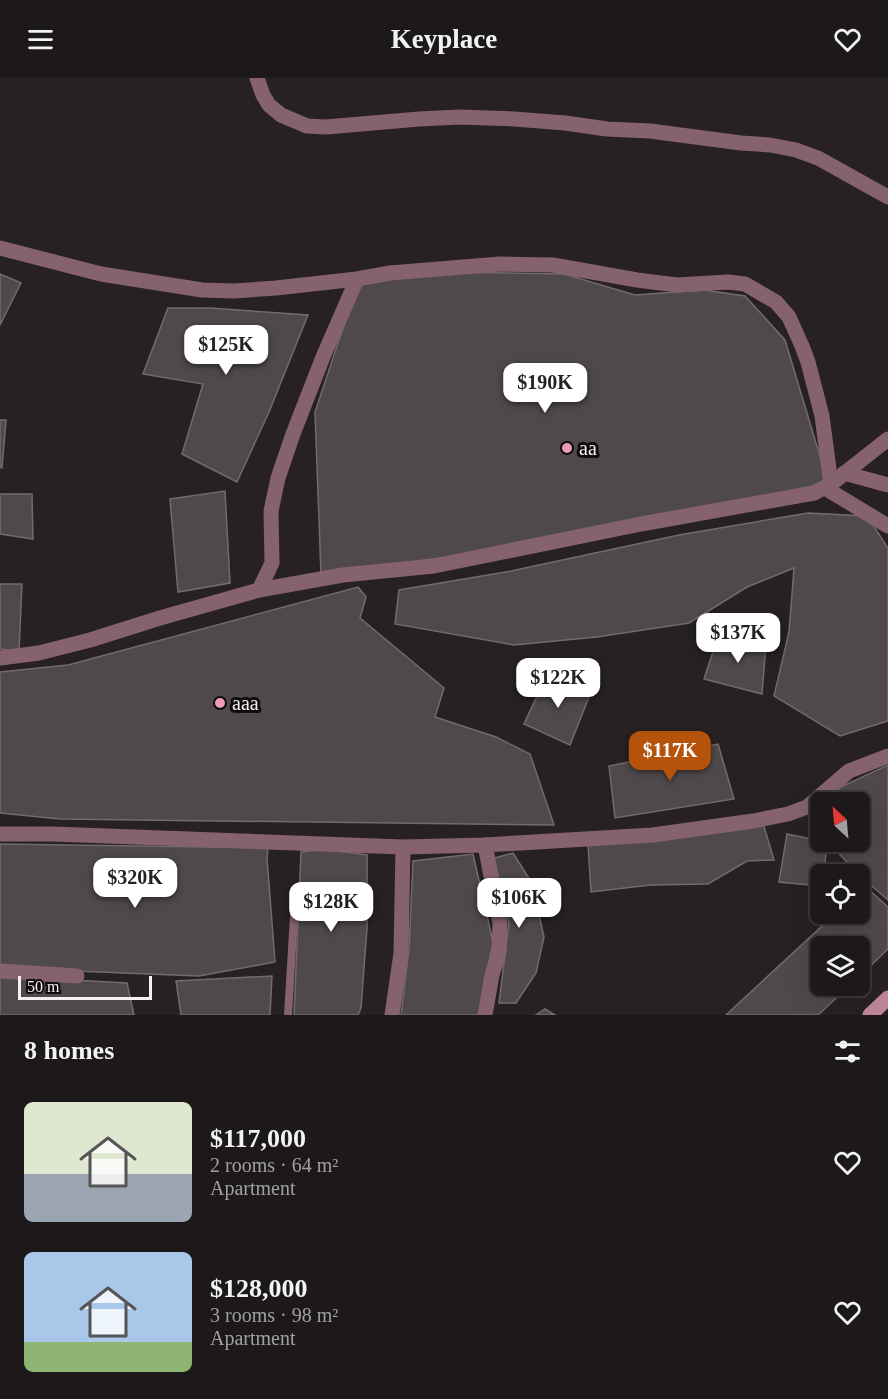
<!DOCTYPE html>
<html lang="en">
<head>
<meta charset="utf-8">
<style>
	:root { --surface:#1d191a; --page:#252223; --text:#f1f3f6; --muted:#a0a0a2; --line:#3b3839; --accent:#b45309 }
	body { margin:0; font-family:"Times New Roman",serif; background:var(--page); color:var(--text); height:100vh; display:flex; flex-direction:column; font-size:22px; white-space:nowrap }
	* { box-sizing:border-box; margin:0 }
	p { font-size:20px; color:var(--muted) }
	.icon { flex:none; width:33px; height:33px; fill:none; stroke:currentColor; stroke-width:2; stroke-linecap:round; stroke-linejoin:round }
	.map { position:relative; height:937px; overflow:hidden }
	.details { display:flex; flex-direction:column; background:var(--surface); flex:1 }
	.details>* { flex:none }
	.needle { width:39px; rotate:334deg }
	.tools { position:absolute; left:810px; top:714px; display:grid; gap:12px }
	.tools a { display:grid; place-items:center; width:60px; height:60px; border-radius:9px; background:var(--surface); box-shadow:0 6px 24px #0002,0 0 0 2px var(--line); font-size:30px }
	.scale { position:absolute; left:18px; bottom:15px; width:134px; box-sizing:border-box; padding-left:6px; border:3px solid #f5f0f2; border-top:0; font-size:16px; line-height:21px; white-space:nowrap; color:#f5f0f2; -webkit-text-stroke:4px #0e0b0c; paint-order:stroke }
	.price { position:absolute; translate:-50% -51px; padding:0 14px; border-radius:12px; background:#fff; color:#222; font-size:20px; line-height:39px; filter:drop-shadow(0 2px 3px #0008) }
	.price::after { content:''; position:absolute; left:50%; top:36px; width:18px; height:14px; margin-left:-9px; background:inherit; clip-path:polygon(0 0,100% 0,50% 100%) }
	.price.selected { background:var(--accent); color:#fff }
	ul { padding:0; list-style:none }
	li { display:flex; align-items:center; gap:18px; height:150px; padding:0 24px }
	li span { display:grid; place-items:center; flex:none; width:168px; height:120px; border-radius:9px; color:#555 }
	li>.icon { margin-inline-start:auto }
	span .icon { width:72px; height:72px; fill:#fffc; stroke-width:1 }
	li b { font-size:26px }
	h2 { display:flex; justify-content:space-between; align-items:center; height:72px; padding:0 24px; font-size:26px }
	header { display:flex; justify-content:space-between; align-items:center; height:78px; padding:0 24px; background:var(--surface); font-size:27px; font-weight:800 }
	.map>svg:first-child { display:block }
</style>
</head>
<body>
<header><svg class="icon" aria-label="menu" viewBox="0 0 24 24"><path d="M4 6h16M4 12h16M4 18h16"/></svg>Keyplace<svg class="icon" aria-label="heart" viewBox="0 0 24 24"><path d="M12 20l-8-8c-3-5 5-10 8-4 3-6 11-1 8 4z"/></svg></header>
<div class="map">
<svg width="888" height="937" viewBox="0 0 888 937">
	<rect width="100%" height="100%" fill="#272123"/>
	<g fill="#50494b" stroke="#736a6d" stroke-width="1.5">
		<path d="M455,194L564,196L635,217L704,212L745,218L785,262L828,405L504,471L321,497L315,334L358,205Z"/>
		<path d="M0,196L21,205L0,247Z"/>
		<path d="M168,230H210L308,237L269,334L237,404L182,376L203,306L143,296Z"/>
		<path d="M0,342H6L2,390L0,389Z"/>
		<path d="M225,413L230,505L178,514L170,421Z"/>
		<path d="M0,416H32L33,461L0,456Z"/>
		<path d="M808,435L867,438L888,470V643L840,658L774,618L789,554L794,490L747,509L689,545L597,559L514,567L395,546L399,512L511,493L679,457Z"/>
		<path d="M0,506H22L19,573L0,571Z"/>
		<path d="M358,509L366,519L360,540L444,610L435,639L496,659L530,676L554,747L60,741L0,735V594L68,587Z"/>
		<path d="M718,558L766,566L762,616L704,601Z"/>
		<path d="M547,597L591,614L570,667L524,646Z"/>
		<path d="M718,666L734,721L615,740L609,688Z"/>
		<path d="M888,687V822L860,798L828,764H860V724H827L834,712Z"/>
		<path d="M820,736V756L814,748Z"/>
		<path d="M763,745L774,782L747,783L708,806L651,807L591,814L588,767Z"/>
		<path d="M787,756L827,764L824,796H820V808L779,804Z"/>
		<path d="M0,766L268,770L267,780L275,884L199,898L24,891L0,887Z"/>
		<path d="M324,771L367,777V850L361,930L358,937H294L301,774Z"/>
		<path d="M513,775L532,805L544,859L536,895L516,925H499L509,844L494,780Z"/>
		<path d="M473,776L493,864L479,937H401L409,871L413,783Z"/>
		<path d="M865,808L888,829V871L860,898V868H820V908H849L818,937H726L835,836H860V813Z"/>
		<path d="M0,898L127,905L134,937H0Z"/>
		<path d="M272,898L270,937H181L176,903Z"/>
		<path d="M545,931L555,937H536Z"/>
	</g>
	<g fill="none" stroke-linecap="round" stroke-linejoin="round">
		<path stroke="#86626d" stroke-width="8" d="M288,937L294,838"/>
		<g stroke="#86626d" stroke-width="15">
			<path d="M257,0L263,17L269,27L281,37L307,48L326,49L419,41L460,39L514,41L565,45L607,51L650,53L741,65L770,67L796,72L818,80L888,119"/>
			<path d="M0,170L101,196L202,212L234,213L276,210L357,201L390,195L500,186L553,187L637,202L677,207L728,204L745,206L776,224L789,239L802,268L808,284L822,338L831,406"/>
			<path d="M844,395L888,407"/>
			<path d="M825,410L888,448"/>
			<path d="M259,512L272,485L271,433L278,400L293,356L323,279L357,201"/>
			<path d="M0,580L39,575L90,562L160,540L259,512L343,497L434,488L641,446L814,415L831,406L888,361"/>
			<path d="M0,756H53L403,769L485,767L653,757L753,743L788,736L807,729L849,693L888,678"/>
			<path d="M485,767L500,845L499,874L492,897L485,937"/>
			<path d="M0,893L77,898"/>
			<path d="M392,937L401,875L403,769"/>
		</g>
		<path stroke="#bf8598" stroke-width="15" d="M870,937L888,920"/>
	</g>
	<g fill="#f09ab7" stroke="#0e0b0c" stroke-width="2">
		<circle cx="567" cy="370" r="6"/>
		<circle cx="220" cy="625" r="6"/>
	</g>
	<g text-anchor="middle" stroke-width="6" stroke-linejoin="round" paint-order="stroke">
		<g font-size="20" fill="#f5f0f2" stroke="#0e0b0c" text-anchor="start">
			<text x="579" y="377">aa</text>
			<text x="232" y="632">aaa</text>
		</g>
	</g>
</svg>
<div class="tools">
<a><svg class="needle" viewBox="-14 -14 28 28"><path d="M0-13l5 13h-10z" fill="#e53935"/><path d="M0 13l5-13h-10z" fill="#a0a0a2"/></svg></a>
<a><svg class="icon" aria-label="locate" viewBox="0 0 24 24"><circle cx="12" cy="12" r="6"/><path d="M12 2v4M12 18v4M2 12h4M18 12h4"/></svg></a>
<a><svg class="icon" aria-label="layers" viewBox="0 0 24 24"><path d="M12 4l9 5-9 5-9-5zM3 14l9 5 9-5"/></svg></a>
</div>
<div class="scale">50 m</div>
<b class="price" style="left:226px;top:298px">$125K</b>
<b class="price" style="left:545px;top:336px">$190K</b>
<b class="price" style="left:738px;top:586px">$137K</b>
<b class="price" style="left:558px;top:631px">$122K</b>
<b class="price selected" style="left:670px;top:704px">$117K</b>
<b class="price" style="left:135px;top:831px">$320K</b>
<b class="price" style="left:519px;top:851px">$106K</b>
<b class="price" style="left:331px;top:855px">$128K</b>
</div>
<section class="details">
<h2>8 homes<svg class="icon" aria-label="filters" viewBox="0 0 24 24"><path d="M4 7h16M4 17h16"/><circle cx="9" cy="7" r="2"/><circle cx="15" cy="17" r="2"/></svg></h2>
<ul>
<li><span style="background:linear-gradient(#dfe7d0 60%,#9aa5b1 0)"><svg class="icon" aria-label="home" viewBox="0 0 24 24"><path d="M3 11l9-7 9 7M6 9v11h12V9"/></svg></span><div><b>$117,000</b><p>2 rooms · 64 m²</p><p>Apartment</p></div><svg class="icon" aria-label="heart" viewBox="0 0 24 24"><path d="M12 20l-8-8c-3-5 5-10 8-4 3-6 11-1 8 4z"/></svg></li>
<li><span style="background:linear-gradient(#a9c7e8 75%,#8fb573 0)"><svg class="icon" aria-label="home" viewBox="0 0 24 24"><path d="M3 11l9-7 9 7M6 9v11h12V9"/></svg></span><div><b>$128,000</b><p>3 rooms · 98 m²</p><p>Apartment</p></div><svg class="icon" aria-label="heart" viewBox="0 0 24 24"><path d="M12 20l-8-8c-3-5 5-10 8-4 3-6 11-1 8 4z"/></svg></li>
</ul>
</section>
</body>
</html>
